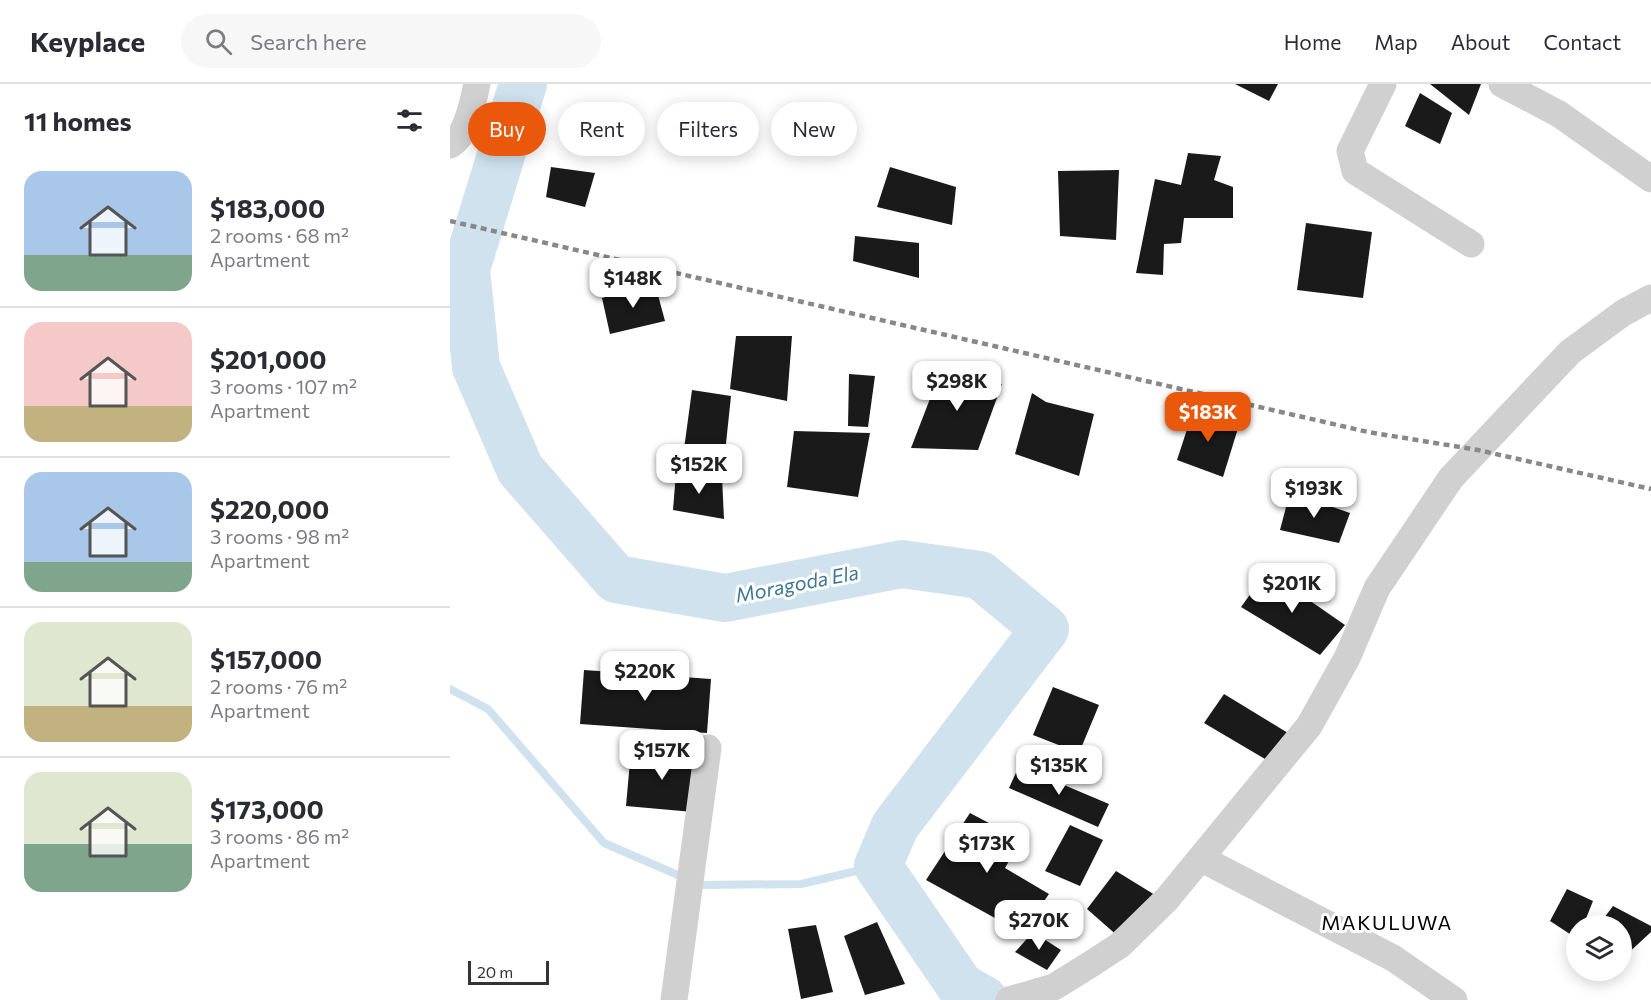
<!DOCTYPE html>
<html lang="en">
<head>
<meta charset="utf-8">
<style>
	:root { --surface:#fff; --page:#f7f7f7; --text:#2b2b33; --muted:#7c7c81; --line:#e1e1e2; --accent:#ea580c }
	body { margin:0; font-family:Commissioner,sans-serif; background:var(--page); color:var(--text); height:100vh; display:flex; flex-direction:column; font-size:22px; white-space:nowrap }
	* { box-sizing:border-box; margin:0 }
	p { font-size:20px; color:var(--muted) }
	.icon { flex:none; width:33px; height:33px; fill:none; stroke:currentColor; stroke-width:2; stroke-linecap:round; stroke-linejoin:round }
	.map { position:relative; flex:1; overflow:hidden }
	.sheet { display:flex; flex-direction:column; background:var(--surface); width:450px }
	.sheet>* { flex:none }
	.top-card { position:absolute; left:18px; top:18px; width:570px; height:54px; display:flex; gap:12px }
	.buttons { position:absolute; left:1116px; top:831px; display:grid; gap:12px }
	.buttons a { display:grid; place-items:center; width:66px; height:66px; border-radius:50%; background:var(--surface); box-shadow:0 3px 15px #0003; font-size:30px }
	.scale { position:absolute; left:18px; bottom:15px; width:81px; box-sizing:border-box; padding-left:6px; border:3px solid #333; border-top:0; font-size:16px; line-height:21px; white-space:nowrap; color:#333; -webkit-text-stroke:4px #fff; paint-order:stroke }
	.price { position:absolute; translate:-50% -51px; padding:0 14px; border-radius:12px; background:#fff; color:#222; font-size:20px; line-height:39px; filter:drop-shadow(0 2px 3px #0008) }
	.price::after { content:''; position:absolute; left:50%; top:36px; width:18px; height:14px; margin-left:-9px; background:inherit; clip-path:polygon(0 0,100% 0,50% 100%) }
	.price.on { background:var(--accent); color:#fff }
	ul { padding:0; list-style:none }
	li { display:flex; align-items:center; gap:18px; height:150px; padding:0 24px }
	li+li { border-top:2px solid var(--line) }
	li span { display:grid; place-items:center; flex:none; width:168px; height:120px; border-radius:18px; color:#555 }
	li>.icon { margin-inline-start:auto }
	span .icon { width:72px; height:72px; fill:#fffc; stroke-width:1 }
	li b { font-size:26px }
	h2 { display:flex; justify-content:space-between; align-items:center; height:72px; padding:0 24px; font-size:26px }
	.chip { padding:0 21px; border-radius:27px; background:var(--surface); box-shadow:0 3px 15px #0003; font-size:21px; line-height:54px }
	.chip.on { background:var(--accent); color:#fff }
	header { display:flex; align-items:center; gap:36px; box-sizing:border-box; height:84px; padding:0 30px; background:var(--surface); border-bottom:2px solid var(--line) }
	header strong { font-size:28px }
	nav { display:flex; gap:33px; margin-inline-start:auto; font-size:21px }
	.search { width:420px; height:54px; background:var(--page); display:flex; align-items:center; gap:15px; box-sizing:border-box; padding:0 21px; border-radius:33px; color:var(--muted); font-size:22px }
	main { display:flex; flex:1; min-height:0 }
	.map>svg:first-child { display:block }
</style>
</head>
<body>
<header>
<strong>Keyplace</strong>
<div class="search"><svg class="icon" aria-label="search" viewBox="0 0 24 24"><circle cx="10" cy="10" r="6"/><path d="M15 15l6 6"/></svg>Search here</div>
<nav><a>Home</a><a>Map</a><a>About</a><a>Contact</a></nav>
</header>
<main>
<section class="sheet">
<h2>11 homes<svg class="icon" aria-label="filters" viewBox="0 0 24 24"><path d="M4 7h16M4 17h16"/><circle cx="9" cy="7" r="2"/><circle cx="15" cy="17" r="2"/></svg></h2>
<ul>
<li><span style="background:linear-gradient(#a9c7e8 70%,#7fa58c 0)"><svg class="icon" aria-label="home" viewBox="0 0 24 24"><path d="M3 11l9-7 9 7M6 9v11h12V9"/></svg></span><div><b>$183,000</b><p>2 rooms · 68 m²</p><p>Apartment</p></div></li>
<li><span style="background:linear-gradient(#f6c9c9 70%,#c2b280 0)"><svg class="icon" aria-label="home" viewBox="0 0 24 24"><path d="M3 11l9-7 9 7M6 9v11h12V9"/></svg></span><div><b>$201,000</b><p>3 rooms · 107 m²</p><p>Apartment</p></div></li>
<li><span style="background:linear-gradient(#a9c7e8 75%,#7fa58c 0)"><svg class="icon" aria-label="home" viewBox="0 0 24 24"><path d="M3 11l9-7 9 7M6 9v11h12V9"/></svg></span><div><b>$220,000</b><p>3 rooms · 98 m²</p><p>Apartment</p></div></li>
<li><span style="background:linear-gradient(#dfe7d0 70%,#c2b280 0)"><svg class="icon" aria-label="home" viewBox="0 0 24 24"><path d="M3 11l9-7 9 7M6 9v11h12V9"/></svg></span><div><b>$157,000</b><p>2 rooms · 76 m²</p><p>Apartment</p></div></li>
<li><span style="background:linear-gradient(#dfe7d0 60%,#7fa58c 0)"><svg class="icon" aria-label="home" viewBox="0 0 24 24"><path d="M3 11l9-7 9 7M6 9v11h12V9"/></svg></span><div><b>$173,000</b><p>3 rooms · 86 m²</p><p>Apartment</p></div></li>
</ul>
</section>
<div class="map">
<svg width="1201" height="916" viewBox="0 0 1201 916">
	<rect width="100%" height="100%" fill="#fff"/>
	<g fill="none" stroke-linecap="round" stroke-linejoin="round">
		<path stroke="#cfe2ee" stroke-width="8" d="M0,605L38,625L154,759L251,801L351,800L428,782"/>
		<path stroke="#cfe2ee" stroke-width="48" d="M73,0L16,185L26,283L70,385L166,495L275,514L452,480L530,491L595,545L445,742L428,782L511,903L534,916"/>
	</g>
	<g fill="#1a1a1a">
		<path d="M785,0H828L819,17Z"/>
		<path d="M980,0H1031L1019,31Z"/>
		<path d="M970,9L1002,29L990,60L955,42Z"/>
		<path d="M738,69L771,72L764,96L783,103V134H734L731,159L714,160L713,191L686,189L705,95L731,101Z"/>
		<path d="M101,83L145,89L135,123L96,113Z"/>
		<path d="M440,83L506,103L502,141L427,123Z"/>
		<path d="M669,86L666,156L610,152L608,87Z"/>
		<path d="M856,139L922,148L913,214L847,206Z"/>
		<path d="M405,152L469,159V194L403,177Z"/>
		<path d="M205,200L215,237L160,250L152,214Z"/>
		<path d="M286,252H342L337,317L280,305Z"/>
		<path d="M493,281L552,300L528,366L461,364Z"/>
		<path d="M399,290L425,292L418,343L398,342Z"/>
		<path d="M242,306L281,312L275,369L234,365Z"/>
		<path d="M582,309L596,318L644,330L629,392L565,370Z"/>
		<path d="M744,324L789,341L773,393L727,376Z"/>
		<path d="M344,347L420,349L408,413L337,403Z"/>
		<path d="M226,389L272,393L274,435L223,426Z"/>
		<path d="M840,408L900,429L889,459L830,446Z"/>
		<path d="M817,487L895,541L870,571L791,523Z"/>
		<path d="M134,586L261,595L257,649L130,640Z"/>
		<path d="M603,603L649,621L629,669L583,651Z"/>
		<path d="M774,610L838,649L815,675L754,639Z"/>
		<path d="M181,666L248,672L243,728L176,722Z"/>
		<path d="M569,682L659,720L648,743L559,704Z"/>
		<path d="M520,729L571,756L555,784L599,810L572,849L476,796Z"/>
		<path d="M620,741L653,756L630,802L595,787Z"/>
		<path d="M666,787L705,811L670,854L637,825Z"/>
		<path d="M1117,805L1143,817L1133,842H1126V854L1100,837Z"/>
		<path d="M1163,822L1201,842V848L1175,872L1172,869V842H1148Z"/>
		<path d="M427,838L455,900L415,911L394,852Z"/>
		<path d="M366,841L383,908L351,915L338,845Z"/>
		<path d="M583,848L611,866L597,886L565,868Z"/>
	</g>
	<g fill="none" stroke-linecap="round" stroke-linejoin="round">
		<g stroke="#d0d0d0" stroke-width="27">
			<path d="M933,0L900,67L905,87L1021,160"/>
			<path d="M1052,0L1109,30L1201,95"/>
			<path d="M0,61C17,52 23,18 27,0"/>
			<path d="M752,775L943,874L1004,916"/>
			<path d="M224,916L258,664"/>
			<path d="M559,916L604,903L641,880L670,861L717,815L859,642L897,574L927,504L1001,394L1120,268L1173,229L1201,214"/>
		</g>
		<path stroke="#888" stroke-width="4.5" stroke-dasharray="6 4.5" stroke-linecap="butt" d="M0,137L918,348L1028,366L1201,405"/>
	</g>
	<g text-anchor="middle" stroke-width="6" stroke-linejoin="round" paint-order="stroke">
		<g font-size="20" font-style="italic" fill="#3f7597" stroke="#fff">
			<text transform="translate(347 500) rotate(-11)" y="7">Moragoda Ela</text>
		</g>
		<g font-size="20" letter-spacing="1.5" fill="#000" stroke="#fff">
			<text x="937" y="846">MAKULUWA</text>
		</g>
	</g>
</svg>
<div class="buttons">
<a><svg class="icon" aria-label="layers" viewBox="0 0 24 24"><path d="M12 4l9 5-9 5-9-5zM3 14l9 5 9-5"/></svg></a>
</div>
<div class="scale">20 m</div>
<b class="price" style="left:183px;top:225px">$148K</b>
<b class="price" style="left:507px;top:328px">$298K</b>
<b class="price on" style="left:758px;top:359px">$183K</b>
<b class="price" style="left:249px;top:411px">$152K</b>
<b class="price" style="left:864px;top:435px">$193K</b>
<b class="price" style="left:842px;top:530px">$201K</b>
<b class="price" style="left:195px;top:618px">$220K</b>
<b class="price" style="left:212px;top:697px">$157K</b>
<b class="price" style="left:609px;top:712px">$135K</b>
<b class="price" style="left:537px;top:790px">$173K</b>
<b class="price" style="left:589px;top:867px">$270K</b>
<div class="top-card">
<a class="chip on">Buy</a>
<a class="chip">Rent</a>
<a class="chip">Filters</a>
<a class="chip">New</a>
</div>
</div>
</main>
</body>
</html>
